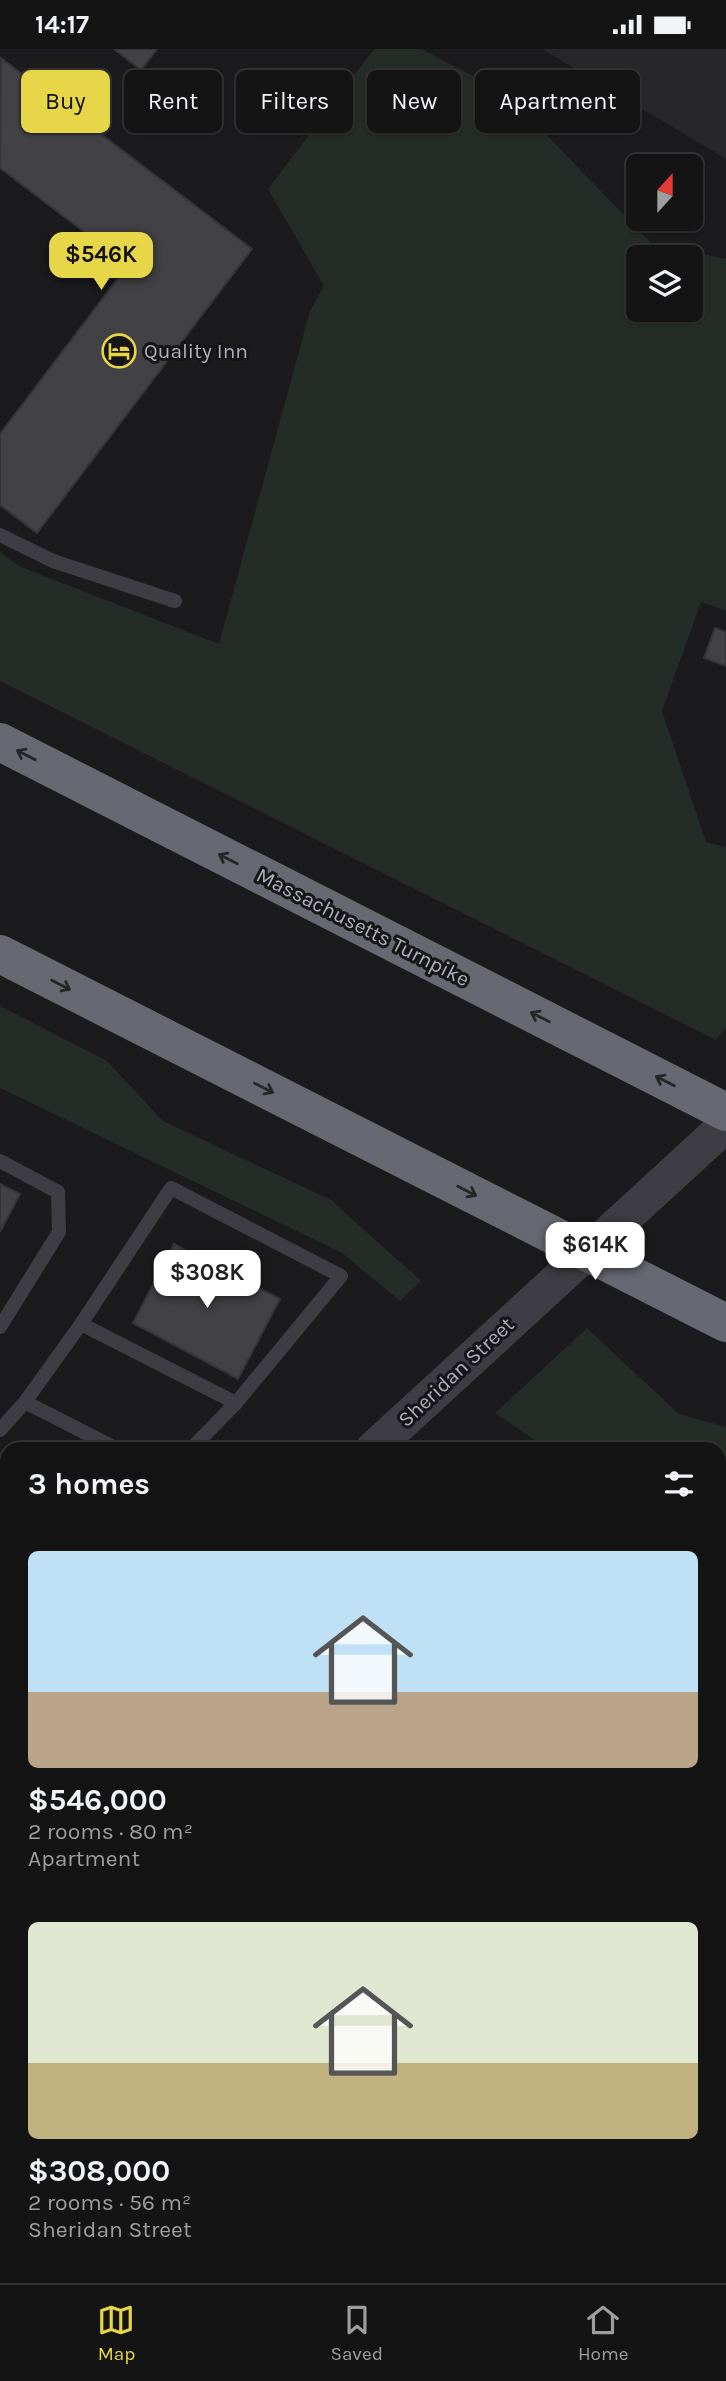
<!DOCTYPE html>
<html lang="en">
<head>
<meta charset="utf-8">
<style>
	:root { --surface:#141415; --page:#212122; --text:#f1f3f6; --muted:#9d9ea0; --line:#333334; --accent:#e7d647 }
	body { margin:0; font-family:Karla,sans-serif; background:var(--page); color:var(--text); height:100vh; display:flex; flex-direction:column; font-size:26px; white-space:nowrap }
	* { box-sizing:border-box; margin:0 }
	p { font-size:23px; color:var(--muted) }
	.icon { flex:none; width:38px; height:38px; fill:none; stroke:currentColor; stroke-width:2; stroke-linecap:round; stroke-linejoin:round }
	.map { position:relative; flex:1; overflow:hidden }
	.sheet { position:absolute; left:0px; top:1393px; width:726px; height:842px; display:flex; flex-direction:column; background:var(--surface); border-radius:21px 21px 0 0; box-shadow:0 2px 5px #0004,0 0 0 2px var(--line) }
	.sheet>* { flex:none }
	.guide { position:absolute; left:21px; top:21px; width:684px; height:63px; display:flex; gap:14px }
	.needle { width:46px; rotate:21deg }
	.controls { position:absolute; left:626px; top:105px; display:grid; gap:14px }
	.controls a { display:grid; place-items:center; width:77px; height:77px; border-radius:10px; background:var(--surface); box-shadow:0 2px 5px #0004,0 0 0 2px var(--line); font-size:35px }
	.price { position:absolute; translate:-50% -60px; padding:0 16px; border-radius:14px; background:#fff; color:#222; font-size:23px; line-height:46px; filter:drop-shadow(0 2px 4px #0008) }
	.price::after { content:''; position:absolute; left:50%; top:42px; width:21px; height:16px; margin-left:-10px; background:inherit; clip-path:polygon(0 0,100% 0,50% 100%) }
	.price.selected { background:var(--accent); color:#111 }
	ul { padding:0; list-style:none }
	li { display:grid; align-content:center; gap:14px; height:371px; padding:0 28px }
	li span { display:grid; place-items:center; height:217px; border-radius:10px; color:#555 }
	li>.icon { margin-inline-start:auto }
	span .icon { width:126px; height:126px; fill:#fffc; stroke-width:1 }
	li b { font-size:30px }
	h2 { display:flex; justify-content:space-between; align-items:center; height:84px; padding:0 28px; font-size:30px }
	.chip { padding:0 24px; border-radius:10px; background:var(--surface); box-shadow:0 2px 5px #0004,0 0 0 2px var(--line); font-size:24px; line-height:63px }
	.chip.selected { background:var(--accent); color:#111 }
	.status { display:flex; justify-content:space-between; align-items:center; height:49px; padding:0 35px; background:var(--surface); direction:ltr }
	.status svg { height:19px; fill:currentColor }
	.tabs { display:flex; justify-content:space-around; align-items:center; height:98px; border-top:2px solid var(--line); background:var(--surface); font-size:19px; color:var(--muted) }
	.tabs a { display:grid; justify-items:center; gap:4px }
	.tabs .selected { color:var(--accent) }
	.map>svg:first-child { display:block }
</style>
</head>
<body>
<div class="status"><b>14:17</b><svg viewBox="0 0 49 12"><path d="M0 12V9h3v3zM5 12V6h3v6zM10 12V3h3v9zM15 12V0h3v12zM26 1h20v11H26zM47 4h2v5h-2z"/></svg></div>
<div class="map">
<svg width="726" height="2234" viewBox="0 0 726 2234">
	<rect width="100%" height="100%" fill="#1b1a1c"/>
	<path fill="#272629" d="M542,0H726V110Z"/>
	<g fill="#242c27" fill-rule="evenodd">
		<path d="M374,0H421L506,44L652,195L726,210V562L701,553L662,662L706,793L726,798V979L716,991L0,632V503L21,518L219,595L310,262L324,237L268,140ZM639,208H691V261H639Z"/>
		<path d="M0,957L107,1012L163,1072L331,1151L421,1232L400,1252L342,1204L0,1039Z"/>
		<path d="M587,1279L679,1365L726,1378V1884L719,1878V1400H548L495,1364Z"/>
	</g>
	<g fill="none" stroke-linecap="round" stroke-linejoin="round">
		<g stroke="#313640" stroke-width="10">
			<path d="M719,1791L726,1785"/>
			<path d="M307,2234L311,2228"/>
		</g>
	</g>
	<g fill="#424246" stroke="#353438" stroke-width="2">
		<path d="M114,0H157L141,21Z"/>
		<path d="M1,9L252,200L37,484L0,456V385L128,216L0,119Z"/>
		<path d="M715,579L726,583V617L704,609Z"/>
		<path d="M0,1135L20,1145L0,1183Z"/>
		<path d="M174,1195L229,1224L235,1212L257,1224L252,1235L280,1250L238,1330L133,1274Z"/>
		<path d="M7,1862V1902L0,1894V1869Z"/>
		<path d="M86,2228H147L141,2234H80Z"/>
	</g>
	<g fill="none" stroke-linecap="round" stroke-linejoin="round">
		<g stroke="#3e3d43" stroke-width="14">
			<path d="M0,486L53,512L175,552"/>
			<path d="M0,1112L58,1143L59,1183L0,1278"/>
			<path d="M81,1275L236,1354"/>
			<path d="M25,1353L81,1275L171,1139L341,1227L236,1354L191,1400"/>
			<path d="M0,1381L25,1353L117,1400"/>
		</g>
		<g stroke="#3e3d43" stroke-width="28">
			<path d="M719,2207H726"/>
			<path d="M553,2234L573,2228"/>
		</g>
		<g stroke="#3e3d43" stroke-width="35">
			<path d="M373,1400L726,1076"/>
			<path d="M0,1755L7,1749"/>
		</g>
		<g stroke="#494a51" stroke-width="38">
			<path d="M0,1468L7,1471"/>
			<path d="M719,1936L726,1943"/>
		</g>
		<g stroke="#686872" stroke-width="38">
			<path d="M0,693L726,1063"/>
			<path d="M0,905L726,1274"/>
		</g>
	</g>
	<defs><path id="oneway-shaft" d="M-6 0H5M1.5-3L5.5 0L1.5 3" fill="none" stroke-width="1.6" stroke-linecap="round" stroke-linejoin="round" transform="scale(1.75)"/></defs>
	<g stroke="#262629">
		<use href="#oneway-shaft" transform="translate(26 706) rotate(-153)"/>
		<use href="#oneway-shaft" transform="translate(228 810) rotate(-153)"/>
		<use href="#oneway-shaft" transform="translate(61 936) rotate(27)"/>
		<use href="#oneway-shaft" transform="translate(540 968) rotate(-153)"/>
		<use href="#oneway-shaft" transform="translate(665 1032) rotate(-153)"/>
		<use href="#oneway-shaft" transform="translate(264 1039) rotate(27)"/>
		<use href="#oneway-shaft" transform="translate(467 1142) rotate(27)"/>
	</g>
	<defs>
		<symbol id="hotel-ring" viewBox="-11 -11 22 22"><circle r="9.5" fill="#161517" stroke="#e7d647" stroke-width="1.5"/><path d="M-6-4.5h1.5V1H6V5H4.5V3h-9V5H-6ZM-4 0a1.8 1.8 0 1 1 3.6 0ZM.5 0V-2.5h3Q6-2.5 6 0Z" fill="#e7d647"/></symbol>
	</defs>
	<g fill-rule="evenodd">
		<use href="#hotel-ring" x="100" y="283" width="38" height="38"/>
	</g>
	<g text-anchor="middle" stroke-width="6" stroke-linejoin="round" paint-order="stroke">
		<g font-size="21" fill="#aeafbb" stroke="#161517" text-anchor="start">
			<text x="144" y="309">Quality Inn</text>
		</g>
		<g font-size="21" fill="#aeafbb" stroke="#161517">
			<text transform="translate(363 878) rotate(27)" y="7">Massachusetts Turnpike</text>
			<text transform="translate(456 1323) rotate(-43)" y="7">Sheridan Street</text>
		</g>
	</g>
</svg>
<div class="controls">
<a><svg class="needle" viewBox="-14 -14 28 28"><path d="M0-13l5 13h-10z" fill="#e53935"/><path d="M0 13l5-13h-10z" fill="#9d9ea0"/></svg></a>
<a><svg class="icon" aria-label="layers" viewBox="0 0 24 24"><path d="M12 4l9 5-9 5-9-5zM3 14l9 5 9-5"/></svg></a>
</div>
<b class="price selected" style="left:101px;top:243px">$546K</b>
<b class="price" style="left:595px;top:1233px">$614K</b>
<b class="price" style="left:207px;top:1261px">$308K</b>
<div class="guide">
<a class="chip selected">Buy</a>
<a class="chip">Rent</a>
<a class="chip">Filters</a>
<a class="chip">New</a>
<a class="chip">Apartment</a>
</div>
<section class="sheet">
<h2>3 homes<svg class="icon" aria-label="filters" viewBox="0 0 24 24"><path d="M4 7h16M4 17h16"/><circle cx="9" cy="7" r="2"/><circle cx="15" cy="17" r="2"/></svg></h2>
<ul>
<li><span style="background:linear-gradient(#bfe0f5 65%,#b9a48a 0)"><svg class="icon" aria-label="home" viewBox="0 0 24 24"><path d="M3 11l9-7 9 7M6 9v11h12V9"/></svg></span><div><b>$546,000</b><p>2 rooms · 80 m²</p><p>Apartment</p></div></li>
<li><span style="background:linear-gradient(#dfe7d0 65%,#c2b280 0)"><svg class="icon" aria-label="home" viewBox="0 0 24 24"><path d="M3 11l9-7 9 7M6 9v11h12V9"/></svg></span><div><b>$308,000</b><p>2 rooms · 56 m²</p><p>Sheridan Street</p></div></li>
</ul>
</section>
</div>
<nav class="tabs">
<a class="selected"><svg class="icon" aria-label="map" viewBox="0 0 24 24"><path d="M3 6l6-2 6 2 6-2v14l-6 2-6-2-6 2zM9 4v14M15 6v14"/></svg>Map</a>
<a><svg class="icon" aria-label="saved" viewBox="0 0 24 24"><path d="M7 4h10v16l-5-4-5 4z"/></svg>Saved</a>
<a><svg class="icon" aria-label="home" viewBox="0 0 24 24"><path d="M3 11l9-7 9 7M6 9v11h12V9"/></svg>Home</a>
</nav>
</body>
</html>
